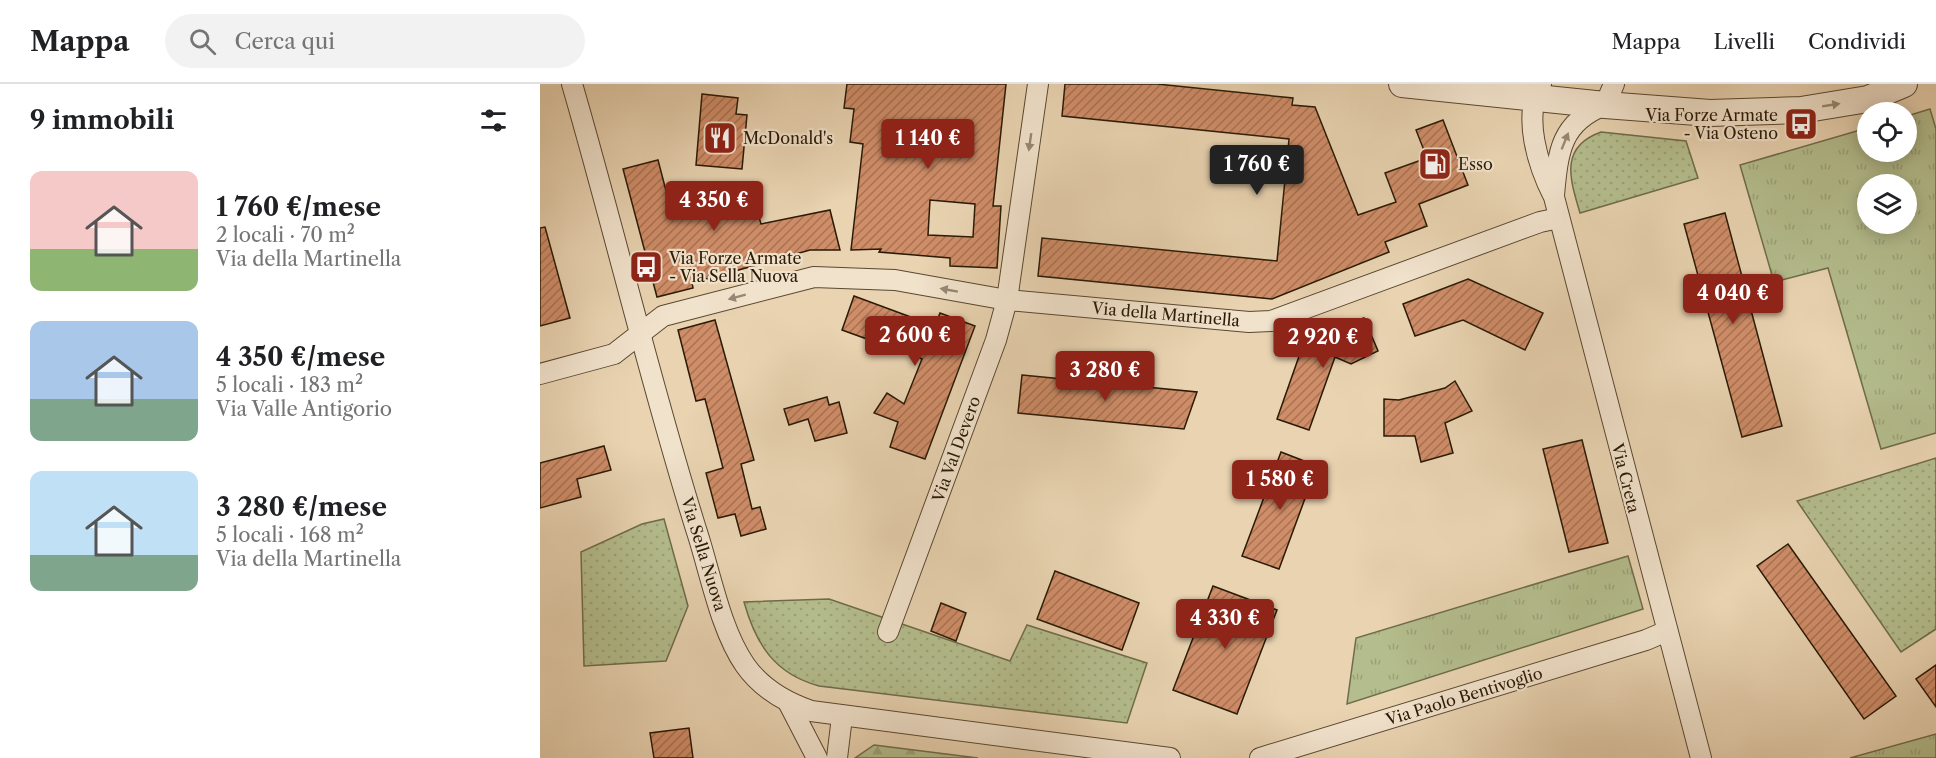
<!DOCTYPE html>
<html lang="it">
<head>
<meta charset="utf-8">
<style>
	:root { --surface:#fff; --page:#f2f2f2; --text:#202124; --muted:#757577; --line:#e0e0e0; --accent:#8f2418 }
	body { margin:0; font-family:"Libre Caslon Text",serif; background:var(--page); color:var(--text); height:100vh; display:flex; flex-direction:column; font-size:22px; white-space:nowrap }
	* { box-sizing:border-box; margin:0 }
	p { font-size:20px; color:var(--muted) }
	.icon { flex:none; width:33px; height:33px; fill:none; stroke:currentColor; stroke-width:2; stroke-linecap:round; stroke-linejoin:round }
	.map { position:relative; flex:1; overflow:hidden }
	.side { display:flex; flex-direction:column; background:var(--surface); width:540px }
	.side>* { flex:none }
	.controls { position:absolute; left:1317px; top:18px; display:grid; gap:12px }
	.controls a { display:grid; place-items:center; width:60px; height:60px; border-radius:50%; background:var(--surface); box-shadow:0 3px 15px #0003; font-size:30px }
	.price { position:absolute; translate:-50% -51px; padding:0 14px; border-radius:6px; background:var(--accent); color:#fff; font-size:20px; line-height:39px; filter:drop-shadow(0 2px 3px #0008) }
	.price::after { content:''; position:absolute; left:50%; top:36px; width:18px; height:14px; margin-left:-9px; background:inherit; clip-path:polygon(0 0,100% 0,50% 100%) }
	.price.current { background:#222; color:#fff }
	ul { padding:0; list-style:none }
	li { display:flex; align-items:center; gap:18px; height:150px; padding:0 30px }
	li span { display:grid; place-items:center; flex:none; width:168px; height:120px; border-radius:12px; color:#555 }
	li>.icon { margin-inline-start:auto }
	span .icon { width:72px; height:72px; fill:#fffc; stroke-width:1 }
	li b { font-size:26px }
	h2 { display:flex; justify-content:space-between; align-items:center; height:72px; padding:0 30px; font-size:26px }
	header { display:flex; align-items:center; gap:36px; box-sizing:border-box; height:84px; padding:0 30px; background:var(--surface); border-bottom:2px solid var(--line) }
	header strong { font-size:28px }
	nav { display:flex; gap:33px; margin-inline-start:auto; font-size:21px }
	.search { width:420px; height:54px; background:var(--page); display:flex; align-items:center; gap:15px; box-sizing:border-box; padding:0 21px; border-radius:33px; color:var(--muted); font-size:22px }
	main { display:flex; flex:1; min-height:0 }
	.map>svg:first-child { display:block }
</style>
</head>
<body>
<header>
<strong>Mappa</strong>
<div class="search"><svg class="icon" aria-label="search" viewBox="0 0 24 24"><circle cx="10" cy="10" r="6"/><path d="M15 15l6 6"/></svg>Cerca qui</div>
<nav><a>Mappa</a><a>Livelli</a><a>Condividi</a></nav>
</header>
<main>
<section class="side">
<h2>9 immobili<svg class="icon" aria-label="filters" viewBox="0 0 24 24"><path d="M4 7h16M4 17h16"/><circle cx="9" cy="7" r="2"/><circle cx="15" cy="17" r="2"/></svg></h2>
<ul>
<li><span style="background:linear-gradient(#f6c9c9 65%,#8fb573 0)"><svg class="icon" aria-label="home" viewBox="0 0 24 24"><path d="M3 11l9-7 9 7M6 9v11h12V9"/></svg></span><div><b>1 760 €/mese</b><p>2 locali · 70 m²</p><p>Via della Martinella</p></div></li>
<li><span style="background:linear-gradient(#a9c7e8 65%,#7fa58c 0)"><svg class="icon" aria-label="home" viewBox="0 0 24 24"><path d="M3 11l9-7 9 7M6 9v11h12V9"/></svg></span><div><b>4 350 €/mese</b><p>5 locali · 183 m²</p><p>Via Valle Antigorio</p></div></li>
<li><span style="background:linear-gradient(#bfe0f5 70%,#7fa58c 0)"><svg class="icon" aria-label="home" viewBox="0 0 24 24"><path d="M3 11l9-7 9 7M6 9v11h12V9"/></svg></span><div><b>3 280 €/mese</b><p>5 locali · 168 m²</p><p>Via della Martinella</p></div></li>
</ul>
</section>
<div class="map">
<svg width="1396" height="674" viewBox="0 0 1396 674">
	<defs>
		<pattern id="grass-dots" width="8" height="8" patternUnits="userSpaceOnUse" patternTransform="scale(1.5)"><rect width="8" height="8" fill="#b4bd8d"/><path d="M2 2h.1M6 6h.1" fill="none" stroke="#9ba278" stroke-width="1.8" stroke-linecap="round"/></pattern>
		<pattern id="forest-firs" width="22" height="20" patternUnits="userSpaceOnUse" patternTransform="scale(1.5)"><rect width="22" height="20" fill="#b4bd8d"/><path d="M5 1l3.5 6h-7zM16 11l3.5 6h-7z" fill="#9ba278"/></pattern>
		<pattern id="park-tufts" width="24" height="20" patternUnits="userSpaceOnUse" patternTransform="scale(1.5)"><rect width="24" height="20" fill="#b4bd8d"/><path d="M3 7l-1-3M5 7V3M7 7l1-3M15 17l-1-3M17 17v-4M19 17l1-3" fill="none" stroke="#9ba278"/></pattern>
		<pattern id="building-hatch" width="6" height="6" patternUnits="userSpaceOnUse" patternTransform="scale(1.5)"><rect width="6" height="6" fill="#cf8d68"/><path d="M-1 1l2-2M0 6l6-6M5 7l2-2" fill="none" stroke="#a87254"/></pattern>
	</defs>
	<rect width="100%" height="100%" fill="#e9d3b1"/>
	<filter id="stains"><feTurbulence type="fractalNoise" baseFrequency=".00333" numOctaves="4"/><feColorMatrix values="0 0 0 0 .2 0 0 0 0 .09 0 0 0 0 .02 0 0 0 .5 -.17"/></filter>
	<radialGradient id="worn" r=".72"><stop offset=".6" stop-color="#630" stop-opacity="0"/><stop offset="1" stop-color="#630" stop-opacity=".3"/></radialGradient>
	<g fill="url(#grass-dots)" stroke="#6f6c4a" stroke-width="1.5">
		<path d="M1061,48L1146,57L1158,94L1040,129C1030,95 1019,63 1061,48Z"/>
		<path d="M1396,374V545L1361,568L1257,417Z"/>
		<path d="M124,435L148,522L126,577L44,582L41,468L102,440Z"/>
		<path d="M289,515L470,577L487,541L607,579L587,639L279,602C235,590 216,561 204,518Z"/>
	</g>
	<path fill="url(#forest-firs)" stroke="#6f6c4a" stroke-width="1.5" d="M334,661L438,674H315Z"/>
	<g fill="url(#park-tufts)" stroke="#6f6c4a" stroke-width="1.5" fill-rule="evenodd">
		<path d="M1390,25L1396,45V349L1341,365L1288,184L1234,198L1200,81L1327,44L1328,68H1366L1367,32ZM1328,100H1366V140H1328Z"/>
		<path d="M1088,472L1103,525L807,620L816,554Z"/>
		<path d="M1396,650V674H1310Z"/>
	</g>
	<g fill="url(#building-hatch)" stroke="#2a1a06" stroke-width="1.5" fill-rule="evenodd">
		<path d="M307,0H466L453,122H461L457,184L410,182V174L339,168L341,165L311,166L323,60L310,58L314,25L304,24ZM390,116L435,120L433,153L388,151Z"/>
		<path d="M525,0H617L753,14L752,21L775,23L818,131L856,118L845,89L887,74L876,46L903,36L928,101L879,120L887,142L845,158L849,168L732,215L498,192L502,154L737,177L749,55L522,32Z"/>
		<path d="M162,10L198,14L196,30L207,31L202,85L156,81Z"/>
		<path d="M118,76L130,122L209,99L221,140L290,126L300,166H270L152,199L153,204L117,213L83,85Z"/>
		<path d="M1185,129L1242,342L1202,353L1144,140Z"/>
		<path d="M5,143L30,234L0,242V144Z"/>
		<path d="M928,195L1003,229L985,266L923,236L875,252L863,220Z"/>
		<path d="M314,212L395,242L400,229L435,242L385,375L350,363L358,338L334,329L347,309L364,320L382,275L302,246Z"/>
		<path d="M824,234L838,267L811,280L795,273L769,346L737,335L763,261L779,265L782,247Z"/>
		<path d="M175,236L214,376L201,380L212,425L220,423L226,445L201,452L195,430L178,434L166,389L183,384L165,315L156,317L138,246Z"/>
		<path d="M482,291L657,308L644,345L478,329Z"/>
		<path d="M915,297L932,327L905,339L913,369L881,378L875,352H844V315L859,316L905,304Z"/>
		<path d="M287,313L289,321L299,318L307,349L275,357L268,335L249,341L244,325Z"/>
		<path d="M1042,356L1068,459L1029,468L1003,365Z"/>
		<path d="M64,362L71,386L37,395L41,413L0,424V379Z"/>
		<path d="M741,368L777,382L739,485L702,472Z"/>
		<path d="M1248,460L1356,612L1324,635L1217,482Z"/>
		<path d="M515,487L599,519L582,566L497,535Z"/>
		<path d="M673,502L737,526L697,630L633,606Z"/>
		<path d="M401,519L426,529L416,557L391,547Z"/>
		<path d="M1396,581V623L1376,595Z"/>
		<path d="M149,644L153,674H114L110,649Z"/>
	</g>
	<g fill="none" stroke-linecap="round" stroke-linejoin="round">
		<defs>
			<g id="minor">
				<path d="M32,0C75,148 110,298 156,445C170,487 180,545 205,581C221,604 245,618 271,627L630,674"/>
				<path d="M1001,0C982,32 998,82 1014,113L1161,674"/>
				<path d="M1014,111C1018,67 1021,38 1065,21L1074,0"/>
				<path d="M0,290L74,270L123,232L274,193L355,196L467,216L709,238L731,237L1000,138L1019,134"/>
				<path d="M348,548L456,256L467,216L498,0"/>
				<path d="M249,620L277,674"/>
				<path d="M297,674L302,633"/>
				<path d="M720,674L1106,556L1127,547"/>
			</g>
			<path id="tertiary" d="M862,0L1065,21L1170,29L1261,26L1328,15L1364,0"/>
		</defs>
		<use href="#minor" stroke="#5a4831" stroke-width="22"/>
		<use href="#tertiary" stroke="#5a4831" stroke-width="28"/>
		<use href="#minor" stroke="#f1e2cc" stroke-width="20"/>
		<use href="#tertiary" stroke="#f1e2cc" stroke-width="26"/>
	</g>
	<defs><path id="oneway-solid" d="M-6-.8H1V-3.2L6.5 0L1 3.2V.8H-6Z" transform="scale(1.5)"/></defs>
	<g fill="#978873">
		<use href="#oneway-solid" transform="translate(1291 21) rotate(-9)"/>
		<use href="#oneway-solid" transform="translate(1025 57) rotate(-68)"/>
		<use href="#oneway-solid" transform="translate(490 58) rotate(98)"/>
		<use href="#oneway-solid" transform="translate(409 206) rotate(-170)"/>
		<use href="#oneway-solid" transform="translate(197 213) rotate(165)"/>
	</g>
	<defs>
		<symbol id="bus-square" viewBox="-11 -11 22 22"><rect x="-9" y="-9" width="18" height="18" rx="4" fill="#8f2418" stroke="#f1e2cc"/><path d="M-5-6H5V4H4V6H2V4H-2V6H-4V4H-5ZM-3.5-4V0h7V-4ZM-3.5 1.2v1.5H-2V1.2ZM2 1.2v1.5H3.5V1.2Z" fill="#fff"/></symbol>
		<symbol id="restaurant-square" viewBox="-11 -11 22 22"><rect x="-9" y="-9" width="18" height="18" rx="4" fill="#8f2418" stroke="#f1e2cc"/><path d="M-5-6h1v4h1v-4h1v4h1v-4h1v5L-1.5 .5V6h-2V.5L-5-1ZM5-6V6H3V1.5H1.5Q1.5-4 5-6Z" fill="#fff"/></symbol>
		<symbol id="fuel-square" viewBox="-11 -11 22 22"><rect x="-9" y="-9" width="18" height="18" rx="4" fill="#8f2418" stroke="#f1e2cc"/><path d="M-5.5-6h7V0h2V4h1.3V-2.5L3-4.5l.8-.8L6-3V5H2.5V1h-1V6h-7ZM-4.2-4.7v3.2H.2V-4.7Z" fill="#fff"/></symbol>
	</defs>
	<g fill-rule="evenodd">
		<use href="#bus-square" x="1242" y="21" width="38" height="38"/>
		<use href="#restaurant-square" x="161" y="35" width="38" height="38"/>
		<use href="#fuel-square" x="876" y="61" width="38" height="38"/>
		<use href="#bus-square" x="87" y="164" width="38" height="38"/>
	</g>
	<g text-anchor="middle" stroke-width="4.5" stroke-linejoin="round" paint-order="stroke">
		<g font-size="16" fill="#2a1a06" stroke="#f1e2cc" text-anchor="start">
			<text x="1238" y="37" text-anchor="end">Via Forze Armate<tspan x="1238" dy="18">- Via Osteno</tspan></text>
			<text x="203" y="60">McDonald's</text>
			<text x="918" y="86">Esso</text>
			<text x="129" y="180">Via Forze Armate<tspan x="129" dy="18">- Via Sella Nuova</tspan></text>
		</g>
		<g font-size="16" fill="#2a1a06" stroke="#f1e2cc">
			<text transform="translate(626 230) rotate(5)" y="6">Via della Martinella</text>
			<text transform="translate(416 365) rotate(-70)" y="6">Via Val Devero</text>
			<text transform="translate(1086 394) rotate(76)" y="6">Via Creta</text>
			<text transform="translate(164 470) rotate(73)" y="6">Via Sella Nuova</text>
			<text transform="translate(924 612) rotate(-17)" y="6">Via Paolo Bentivoglio</text>
		</g>
	</g>
	<rect width="100%" height="100%" filter="url(#stains)"/>
	<rect width="100%" height="100%" fill="url(#worn)"/>
</svg>
<div class="controls">
<a><svg class="icon" aria-label="locate" viewBox="0 0 24 24"><circle cx="12" cy="12" r="6"/><path d="M12 2v4M12 18v4M2 12h4M18 12h4"/></svg></a>
<a><svg class="icon" aria-label="layers" viewBox="0 0 24 24"><path d="M12 4l9 5-9 5-9-5zM3 14l9 5 9-5"/></svg></a>
</div>
<b class="price" style="left:388px;top:86px">1 140 €</b>
<b class="price current" style="left:717px;top:112px">1 760 €</b>
<b class="price" style="left:174px;top:148px">4 350 €</b>
<b class="price" style="left:1193px;top:241px">4 040 €</b>
<b class="price" style="left:375px;top:283px">2 600 €</b>
<b class="price" style="left:783px;top:285px">2 920 €</b>
<b class="price" style="left:565px;top:318px">3 280 €</b>
<b class="price" style="left:740px;top:427px">1 580 €</b>
<b class="price" style="left:685px;top:566px">4 330 €</b>
</div>
</main>
</body>
</html>
